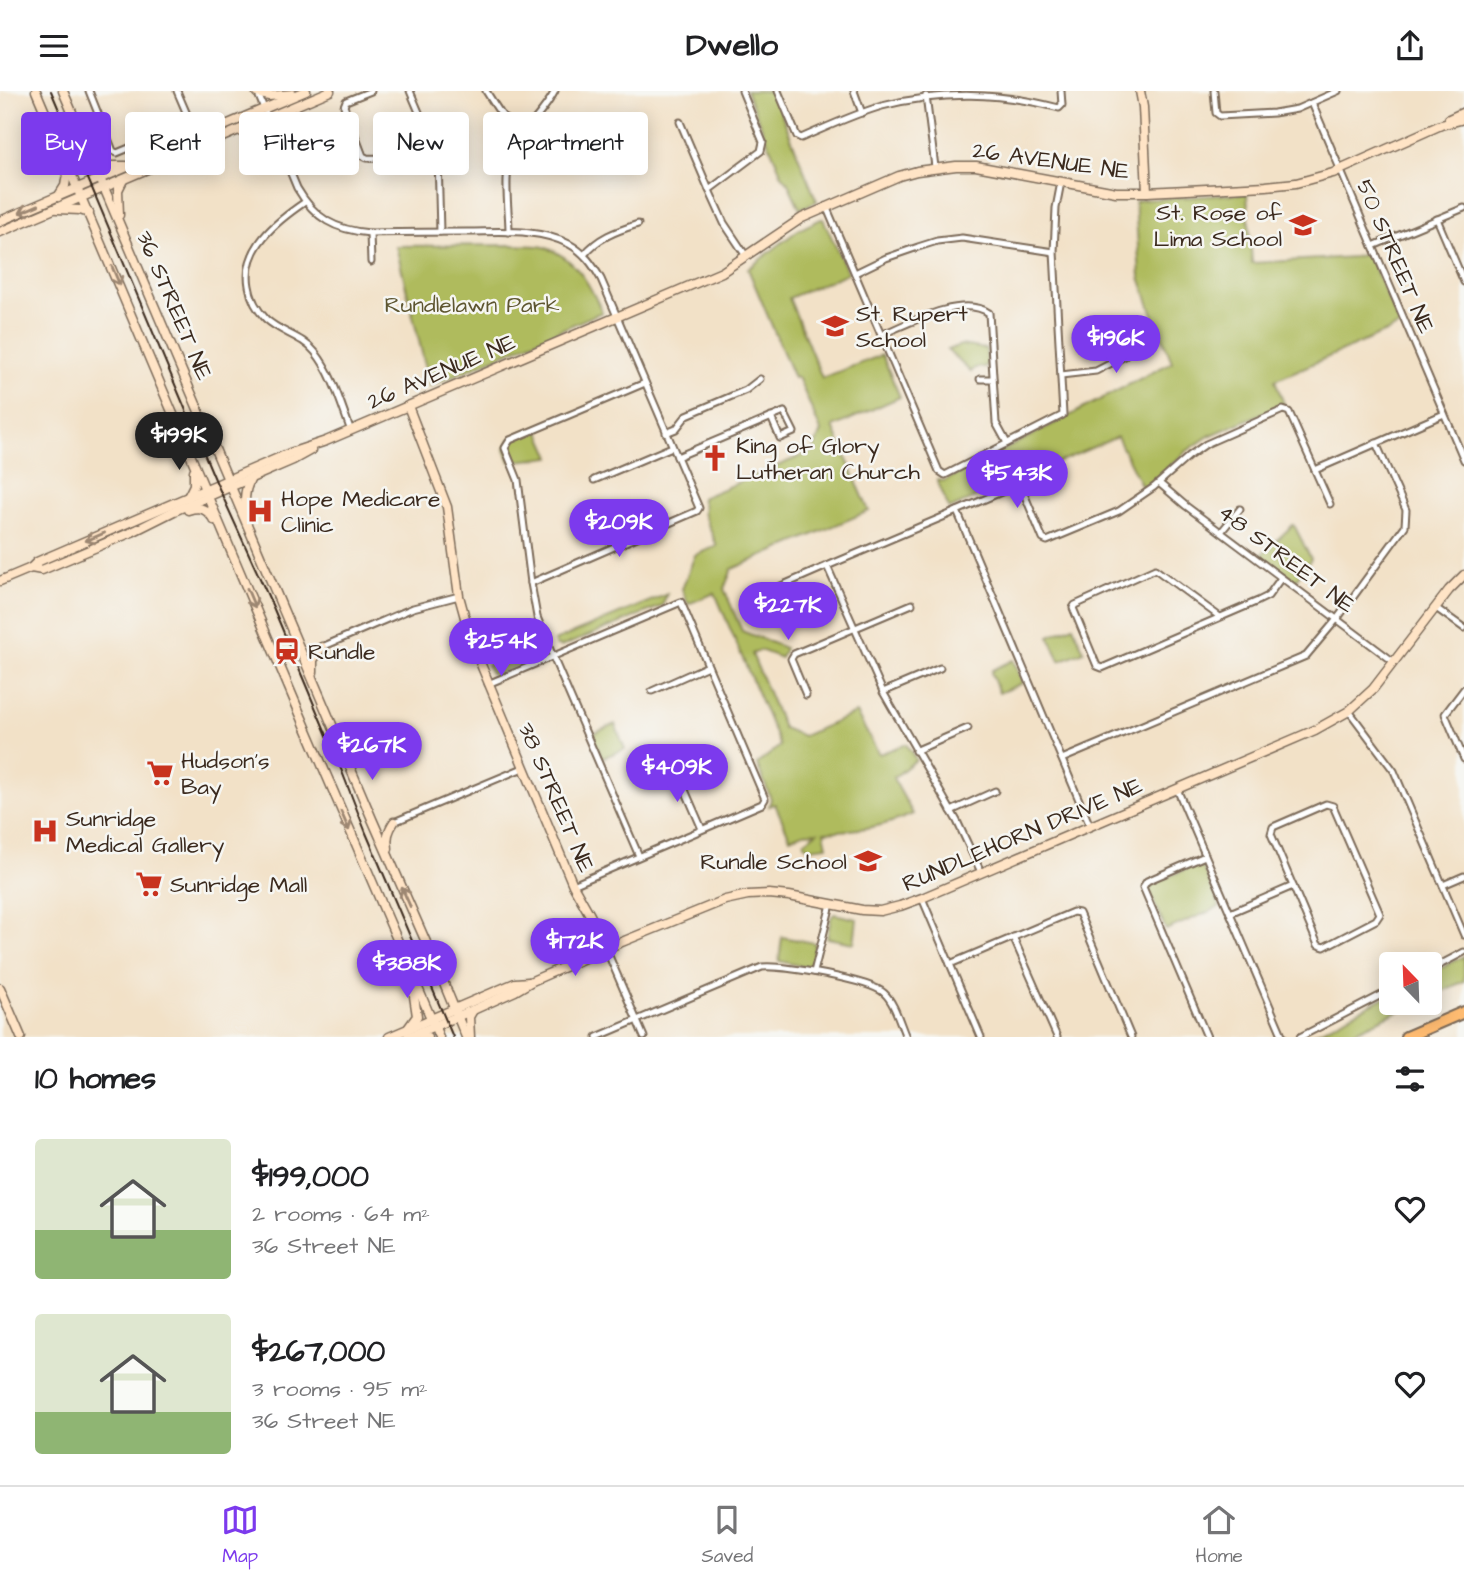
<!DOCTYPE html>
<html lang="en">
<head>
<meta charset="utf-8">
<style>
	:root { --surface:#fff; --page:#f6f6f6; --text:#202124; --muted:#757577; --line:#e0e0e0; --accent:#7c3aed }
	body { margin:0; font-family:"Architects Daughter",sans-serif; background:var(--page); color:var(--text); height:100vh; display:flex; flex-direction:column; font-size:26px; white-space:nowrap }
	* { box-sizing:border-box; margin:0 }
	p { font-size:23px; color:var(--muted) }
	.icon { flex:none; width:38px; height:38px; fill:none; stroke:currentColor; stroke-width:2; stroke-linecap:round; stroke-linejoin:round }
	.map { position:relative; height:946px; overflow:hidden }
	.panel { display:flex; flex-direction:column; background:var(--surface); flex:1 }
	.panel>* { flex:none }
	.guide { position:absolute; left:21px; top:21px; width:700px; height:63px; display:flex; gap:14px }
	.needle { width:46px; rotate:337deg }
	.fabs { position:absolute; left:1379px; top:861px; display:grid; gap:14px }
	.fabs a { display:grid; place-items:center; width:63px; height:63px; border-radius:7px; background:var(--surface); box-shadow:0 4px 18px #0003; font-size:35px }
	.price { position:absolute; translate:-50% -60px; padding:0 16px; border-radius:24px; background:var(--accent); color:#fff; font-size:23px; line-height:46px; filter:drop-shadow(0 2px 4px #0008) }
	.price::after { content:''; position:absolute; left:50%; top:42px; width:21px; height:16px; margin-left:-10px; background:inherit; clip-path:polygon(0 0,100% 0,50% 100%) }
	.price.current { background:#222; color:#fff }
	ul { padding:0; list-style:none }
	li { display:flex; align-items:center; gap:21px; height:175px; padding:0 35px }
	li span { display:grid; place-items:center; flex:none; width:196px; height:140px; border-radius:7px; color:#555 }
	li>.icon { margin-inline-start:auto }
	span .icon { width:84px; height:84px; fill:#fffc; stroke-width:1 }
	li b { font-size:30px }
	h2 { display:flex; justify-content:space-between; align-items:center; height:84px; padding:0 35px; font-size:30px }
	.pill { padding:0 24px; border-radius:7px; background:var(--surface); box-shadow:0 4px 18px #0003; font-size:24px; line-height:63px }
	.pill.current { background:var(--accent); color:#fff }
	header { display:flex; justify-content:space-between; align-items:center; height:91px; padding:0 35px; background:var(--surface); font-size:32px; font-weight:700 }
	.tabs { display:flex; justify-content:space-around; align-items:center; height:98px; border-top:2px solid var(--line); background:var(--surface); font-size:19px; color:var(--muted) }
	.tabs a { display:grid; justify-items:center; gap:4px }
	.tabs .current { color:var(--accent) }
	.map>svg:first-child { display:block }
</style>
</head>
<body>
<header><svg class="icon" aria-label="menu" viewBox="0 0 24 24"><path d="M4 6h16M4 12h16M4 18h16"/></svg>Dwello<svg class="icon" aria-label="share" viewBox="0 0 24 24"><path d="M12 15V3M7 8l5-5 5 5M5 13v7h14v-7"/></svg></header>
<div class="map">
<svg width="1464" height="946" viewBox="0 0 1464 946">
	<rect width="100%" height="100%" fill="#f6f6f2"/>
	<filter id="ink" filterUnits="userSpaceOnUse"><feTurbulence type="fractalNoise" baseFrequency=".0143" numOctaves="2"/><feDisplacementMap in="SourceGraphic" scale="14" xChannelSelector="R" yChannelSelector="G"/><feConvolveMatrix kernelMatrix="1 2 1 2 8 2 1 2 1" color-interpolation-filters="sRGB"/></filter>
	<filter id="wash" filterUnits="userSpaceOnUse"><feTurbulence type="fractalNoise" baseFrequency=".00686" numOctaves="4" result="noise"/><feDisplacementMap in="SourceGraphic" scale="28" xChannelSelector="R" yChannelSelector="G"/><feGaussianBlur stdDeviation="1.57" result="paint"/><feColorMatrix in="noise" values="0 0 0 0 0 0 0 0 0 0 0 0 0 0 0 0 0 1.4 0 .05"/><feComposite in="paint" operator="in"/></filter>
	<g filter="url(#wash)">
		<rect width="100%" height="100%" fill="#f2e1c7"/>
		<g fill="#afbb5d" stroke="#75723e" stroke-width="2">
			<path d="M746,0H772C788,37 801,74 817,110L800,118L787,90L782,84Z"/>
			<path d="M1240,103H1247L1252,172L1355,166L1368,162L1400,235L1275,289L1284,313L1209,345L1187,360L1143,398L1117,346L949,418L937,389L944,390L964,380L1172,271L1151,218L1140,186L1135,111L1141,109Z"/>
			<path d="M821,128H823L848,182L789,207L822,287L882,264L900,306L833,336L869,420L732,478L724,498L742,540L785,557L781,567L760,559L752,563L783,637L803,645L856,622L879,663L906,653L916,669L893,687L913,723C881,737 859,739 824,741L827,755L810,757L804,754V751L817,741L803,742L790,747L775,713L769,715L771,708L757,673L780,655L715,502L688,513L682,498L695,464L717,455L703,422L704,416L701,407L813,360L821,340L798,286L794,287L748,178L798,139Z"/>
			<path d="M516,154C525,155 536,154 544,156C575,166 590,193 602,221L430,295L396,155Z"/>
			<path d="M961,254L986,258L987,272L985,276L975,277L971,281L947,259Z"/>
			<path d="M538,337L551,366L510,371L505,357L510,349Z"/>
			<path d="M1293,434L1295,436L1311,468L1295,490L1261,464Z"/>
			<path d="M667,503L662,515L561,556L556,555L554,550Z"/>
			<path d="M1073,535L1084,560L1060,570L1049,545Z"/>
			<path d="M542,551L546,559L543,564L496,584L491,582L487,574Z"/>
			<path d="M1013,569L1023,592L999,602L991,582L992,579Z"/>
			<path d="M615,633L625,658L602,667L592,643Z"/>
			<path d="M1196,774L1203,777L1220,816L1166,839L1149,800L1151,793Z"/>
			<path d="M834,823L857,828L854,852L827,847L831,827Z"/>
			<path d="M782,846L815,852C814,861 814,873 805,876L779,870Z"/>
			<path d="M1464,865V890L1430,906V883Z"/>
			<path d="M1391,903V912H1416L1343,946H1308Z"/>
		</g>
	</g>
	<g filter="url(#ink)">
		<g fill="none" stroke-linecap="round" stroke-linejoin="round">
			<defs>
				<g id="street">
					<path d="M89,0L113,60L117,62L187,33L189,28L177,0"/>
					<path d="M371,0L346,10L344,15L363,65L367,67L402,68L438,66"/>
					<path d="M410,0L438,66L440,141"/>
					<path d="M486,0C491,8 496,16 501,23C515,41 553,68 576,70C590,71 600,63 610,55"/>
					<path d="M742,0L763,51L761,60L709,99L724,132L746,165"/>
					<path d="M778,0L797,45L801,47C827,36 854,23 882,15C943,0 998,1 1059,17L1062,14L1061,0"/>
					<path d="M854,0L862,22"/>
					<path d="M1214,0L1216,22L1220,25L1274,22L1297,18L1338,0"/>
					<path d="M258,3L297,97C315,128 335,139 370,142C403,141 435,141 468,141C501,141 539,137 569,153C584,161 593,174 601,188L699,417L697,420L531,492"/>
					<path d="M926,5L935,76"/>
					<path d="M1312,12L1464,369"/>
					<path d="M680,31L709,99"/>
					<path d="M305,111C277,130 242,157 249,195C251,208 257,219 266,228C281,242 302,245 315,261C333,283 341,314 351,340"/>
					<path d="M826,115L939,380L945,384L1063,324L1054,161L1056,117L1061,91"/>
					<path d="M1437,128L1464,191"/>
					<path d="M509,141C509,114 501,78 516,54C527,35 545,20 555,0"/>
					<path d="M370,142L371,171"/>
					<path d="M1373,155L1464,117"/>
					<path d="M584,164C598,146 617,140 638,133"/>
					<path d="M855,182L886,167L918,156L937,150L962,147L1054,161"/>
					<path d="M881,244C907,233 962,203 989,222L996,332L1007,352"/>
					<path d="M1061,284L1096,280L1125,265L1134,238"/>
					<path d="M980,288H993"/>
					<path d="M666,342L676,338L687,324L746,299L760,288"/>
					<path d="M677,366L784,321L794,341L780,347L771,326"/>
					<path d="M1315,379L1444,323"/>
					<path d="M594,389L672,356"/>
					<path d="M1159,392L1186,415L1394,571"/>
					<path d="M957,420L827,475L883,601L957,730L981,781"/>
					<path d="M1221,441L1240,418"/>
					<path d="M765,502L827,475"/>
					<path d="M1436,517L1464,537"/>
					<path d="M1220,526L1155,478L1075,514L1073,517L1097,575L1102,577L1258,510L1268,505L1281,487"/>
					<path d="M322,556L413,517L459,505"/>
					<path d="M488,593L681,511L765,708L762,713L573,794"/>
					<path d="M1464,598L1445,623L1464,668"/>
					<path d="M652,600L708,575"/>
					<path d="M883,601L940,577"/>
					<path d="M806,604L791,568L794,563L912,513"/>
					<path d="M1349,620L1394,680L1464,844"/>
					<path d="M915,660L968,637"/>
					<path d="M1062,668L1306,565L1337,528L1405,435L1406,419L1376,352"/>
					<path d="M675,676L702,738"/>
					<path d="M1177,698L1283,946"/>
					<path d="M1326,713L1333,715L1380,823L1376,829L1324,856L1318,854L1271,743L1273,736Z"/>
					<path d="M951,720L995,700"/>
					<path d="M394,731L523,677"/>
					<path d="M1090,735L957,420L1020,393L1043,448L1047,450L1119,420L1154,396L1189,365L1206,353L1283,319L1289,321L1330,413"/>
					<path d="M639,765L553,566L537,526L531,492L518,389L505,357L510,349L645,292"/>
					<path d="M1205,765L1147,790L1143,796L1207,946"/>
					<path d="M1443,794L1464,785"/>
					<path d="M922,807L981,946"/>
					<path d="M1230,822L1293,795"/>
					<path d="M1013,846L1057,946"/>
					<path d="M606,858L644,946"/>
					<path d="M950,873L1073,821L1079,822L1131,946"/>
					<path d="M1430,879L1464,861"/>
					<path d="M814,881L831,813"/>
					<path d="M597,946L762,876C782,874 870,889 884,902C895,912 900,933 906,946"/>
					<path d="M1300,946L1391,899"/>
				</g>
				<g id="secondary">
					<path d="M36,0L298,618L439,946"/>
					<path d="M63,0L372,728L440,883L466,946"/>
					<path d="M1140,0L1143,16L1147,101"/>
					<path d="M257,2L269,5L293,3"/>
					<path d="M1449,28L1464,21"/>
					<path d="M242,41L263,40L275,43"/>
					<path d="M94,72L105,75H126"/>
					<path d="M58,106L65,95L68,76"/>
					<path d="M57,118L80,119L89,122"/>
					<path d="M119,124L118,99L123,89"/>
					<path d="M0,130L306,0"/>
					<path d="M0,141L330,0"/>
					<path d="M408,315L447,416L459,505L472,552L573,794L590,824L606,858"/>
					<path d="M188,406L194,394V380"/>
					<path d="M188,419C201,415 207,418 214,429"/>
					<path d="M247,426C245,412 243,402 250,389"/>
					<path d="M31,477L42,479L132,441L174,420L293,369L311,359"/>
					<path d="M0,490L31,477L37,471L46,467L290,362L326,350L722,181L802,127L899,85L917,80L956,75H976L1116,101H1147L1266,95L1296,92L1333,82L1441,34L1464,28"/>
					<path d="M313,581V569L322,556"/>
					<path d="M388,757C386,747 388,740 394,731"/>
					<path d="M0,897L21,946"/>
					<path d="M409,936L417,925L412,892"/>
					<path d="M389,946L515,892L529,891"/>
					<path d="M408,946L473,919L515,900L532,890L612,855L725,809L748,804L769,803L789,805L862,819L880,820L900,815L922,807L1315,639L1349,620L1373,598L1449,499L1464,484"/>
					<path d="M422,946H427"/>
					<path d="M470,946L469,926L473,919"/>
				</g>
				<path id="highway" d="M1406,946L1464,921"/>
			</defs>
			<use href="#street" stroke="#7b6a59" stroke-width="9"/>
			<use href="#secondary" stroke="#7b6a59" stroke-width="11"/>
			<use href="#highway" stroke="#7b6a59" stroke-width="14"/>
			<use href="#street" stroke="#fff" stroke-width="5"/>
			<use href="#secondary" stroke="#ffe4c6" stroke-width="8"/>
			<use href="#highway" stroke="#febb71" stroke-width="10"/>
			<path stroke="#3b2a1e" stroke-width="2" d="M51,0L217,393L273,516L339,673L366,742L453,946"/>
		</g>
		<defs><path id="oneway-shaft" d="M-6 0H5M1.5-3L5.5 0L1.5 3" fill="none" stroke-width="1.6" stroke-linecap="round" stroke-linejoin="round" transform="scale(1.75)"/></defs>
		<g stroke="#9d8772">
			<use href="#oneway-shaft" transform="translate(29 118) rotate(157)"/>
			<use href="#oneway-shaft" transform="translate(116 185) rotate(67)"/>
			<use href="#oneway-shaft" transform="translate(95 446) rotate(157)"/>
			<use href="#oneway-shaft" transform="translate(251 507) rotate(67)"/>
			<use href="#oneway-shaft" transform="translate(345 730) rotate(67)"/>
			<use href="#oneway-shaft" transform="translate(406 806) rotate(-114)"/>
		</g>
	</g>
	<defs>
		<symbol id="school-bare" viewBox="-9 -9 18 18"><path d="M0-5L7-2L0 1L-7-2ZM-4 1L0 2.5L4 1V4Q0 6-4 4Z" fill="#c8321e" stroke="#f6f6f2" stroke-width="2.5" paint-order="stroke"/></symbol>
		<symbol id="church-bare" viewBox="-9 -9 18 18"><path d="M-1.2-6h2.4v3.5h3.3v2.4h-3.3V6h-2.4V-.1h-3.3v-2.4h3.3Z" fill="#c8321e" stroke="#f6f6f2" stroke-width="2.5" paint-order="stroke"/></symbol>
		<symbol id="hospital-bare" viewBox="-9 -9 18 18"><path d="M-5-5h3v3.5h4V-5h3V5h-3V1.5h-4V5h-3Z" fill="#c8321e" stroke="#f6f6f2" stroke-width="2.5" paint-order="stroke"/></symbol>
		<symbol id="station-bare" viewBox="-9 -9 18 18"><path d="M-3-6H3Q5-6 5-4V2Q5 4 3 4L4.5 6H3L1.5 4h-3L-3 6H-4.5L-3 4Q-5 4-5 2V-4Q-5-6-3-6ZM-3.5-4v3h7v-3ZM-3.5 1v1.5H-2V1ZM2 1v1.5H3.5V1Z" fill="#c8321e" stroke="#f6f6f2" stroke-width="2.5" paint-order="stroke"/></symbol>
		<symbol id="supermarket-bare" viewBox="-9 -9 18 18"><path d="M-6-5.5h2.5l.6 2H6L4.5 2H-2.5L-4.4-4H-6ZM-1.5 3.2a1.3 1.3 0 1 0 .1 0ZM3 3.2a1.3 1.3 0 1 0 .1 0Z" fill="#c8321e" stroke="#f6f6f2" stroke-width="2.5" paint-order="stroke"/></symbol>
	</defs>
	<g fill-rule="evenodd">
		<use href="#school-bare" x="1284" y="115" width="38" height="38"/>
		<use href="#school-bare" x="816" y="216" width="38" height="38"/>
		<use href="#church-bare" x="696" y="348" width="38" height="38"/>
		<use href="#hospital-bare" x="241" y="401" width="38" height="38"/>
		<use href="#station-bare" x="268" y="541" width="38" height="38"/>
		<use href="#supermarket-bare" x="141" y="663" width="38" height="38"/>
		<use href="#hospital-bare" x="26" y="721" width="38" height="38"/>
		<use href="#school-bare" x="849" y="751" width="38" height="38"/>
		<use href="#supermarket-bare" x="130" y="774" width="38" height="38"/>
	</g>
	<g text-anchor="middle" stroke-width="5" stroke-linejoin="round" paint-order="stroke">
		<g font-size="23" fill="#3b2a1e" stroke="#f6f6f2">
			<text transform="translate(1051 69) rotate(8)" y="8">26 AVENUE NE</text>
			<text transform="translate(1396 165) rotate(67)" y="8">50 STREET NE</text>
			<text transform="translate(175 214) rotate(67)" y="8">36 STREET NE</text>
			<text transform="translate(441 280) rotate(-23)" y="8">26 AVENUE NE</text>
			<text transform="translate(1287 467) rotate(37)" y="8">48 STREET NE</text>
			<text transform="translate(557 706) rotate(67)" y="8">38 STREET NE</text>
			<text transform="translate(1022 743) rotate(-23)" y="8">RUNDLEHORN DRIVE NE</text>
		</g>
		<g font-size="23" fill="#3b2a1e" stroke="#f6f6f2" text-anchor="start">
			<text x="1282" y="129" text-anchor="end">St. Rose of<tspan x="1282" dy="26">Lima School</tspan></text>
			<text x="856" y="230">St. Rupert<tspan x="856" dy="26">School</tspan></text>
			<text x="736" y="362">King of Glory<tspan x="736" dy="26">Lutheran Church</tspan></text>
			<text x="281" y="415">Hope Medicare<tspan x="281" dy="26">Clinic</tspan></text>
			<text x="308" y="568">Rundle</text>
			<text x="181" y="677">Hudson's<tspan x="181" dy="26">Bay</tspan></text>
			<text x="66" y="735">Sunridge<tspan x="66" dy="26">Medical Gallery</tspan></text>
			<text x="847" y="778" text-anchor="end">Rundle School</text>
			<text x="170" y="801">Sunridge Mall</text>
		</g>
		<g font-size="23" fill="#5e5631" stroke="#f6f6f2">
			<text x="472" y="221">Rundlelawn Park</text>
		</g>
	</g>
</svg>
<div class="fabs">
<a><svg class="needle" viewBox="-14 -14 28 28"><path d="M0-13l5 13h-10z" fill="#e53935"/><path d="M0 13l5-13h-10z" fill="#757577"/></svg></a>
</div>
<b class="price" style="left:1116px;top:284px">$196K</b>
<b class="price current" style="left:179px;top:381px">$199K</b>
<b class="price" style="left:1017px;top:419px">$543K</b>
<b class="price" style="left:619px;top:468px">$209K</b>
<b class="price" style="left:788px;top:551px">$227K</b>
<b class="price" style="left:501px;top:587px">$254K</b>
<b class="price" style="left:372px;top:691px">$267K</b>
<b class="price" style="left:677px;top:713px">$409K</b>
<b class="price" style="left:575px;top:887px">$172K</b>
<b class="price" style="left:407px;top:909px">$388K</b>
<div class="guide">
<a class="pill current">Buy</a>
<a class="pill">Rent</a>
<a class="pill">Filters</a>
<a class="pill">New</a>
<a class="pill">Apartment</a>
</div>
</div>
<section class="panel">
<h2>10 homes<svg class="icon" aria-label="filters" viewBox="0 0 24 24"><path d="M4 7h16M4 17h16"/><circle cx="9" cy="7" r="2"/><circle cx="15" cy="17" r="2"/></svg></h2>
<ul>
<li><span style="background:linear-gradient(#dfe7d0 65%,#8fb573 0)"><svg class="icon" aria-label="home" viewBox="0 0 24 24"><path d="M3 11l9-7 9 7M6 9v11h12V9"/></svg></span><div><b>$199,000</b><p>2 rooms · 64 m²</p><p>36 Street NE</p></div><svg class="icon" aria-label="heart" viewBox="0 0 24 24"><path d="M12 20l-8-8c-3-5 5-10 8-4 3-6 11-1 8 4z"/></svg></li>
<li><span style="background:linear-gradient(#dfe7d0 70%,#8fb573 0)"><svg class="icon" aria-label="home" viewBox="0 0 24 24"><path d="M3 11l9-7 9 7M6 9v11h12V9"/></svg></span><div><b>$267,000</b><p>3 rooms · 95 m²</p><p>36 Street NE</p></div><svg class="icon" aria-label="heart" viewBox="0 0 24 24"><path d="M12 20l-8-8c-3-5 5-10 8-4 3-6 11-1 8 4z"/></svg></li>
</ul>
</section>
<nav class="tabs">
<a class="current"><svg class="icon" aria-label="map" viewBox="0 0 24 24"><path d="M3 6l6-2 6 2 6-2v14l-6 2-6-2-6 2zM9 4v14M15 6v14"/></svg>Map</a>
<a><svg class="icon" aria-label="saved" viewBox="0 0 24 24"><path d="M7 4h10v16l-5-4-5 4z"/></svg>Saved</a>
<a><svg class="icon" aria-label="home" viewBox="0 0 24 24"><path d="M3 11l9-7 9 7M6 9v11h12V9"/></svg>Home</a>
</nav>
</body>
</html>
